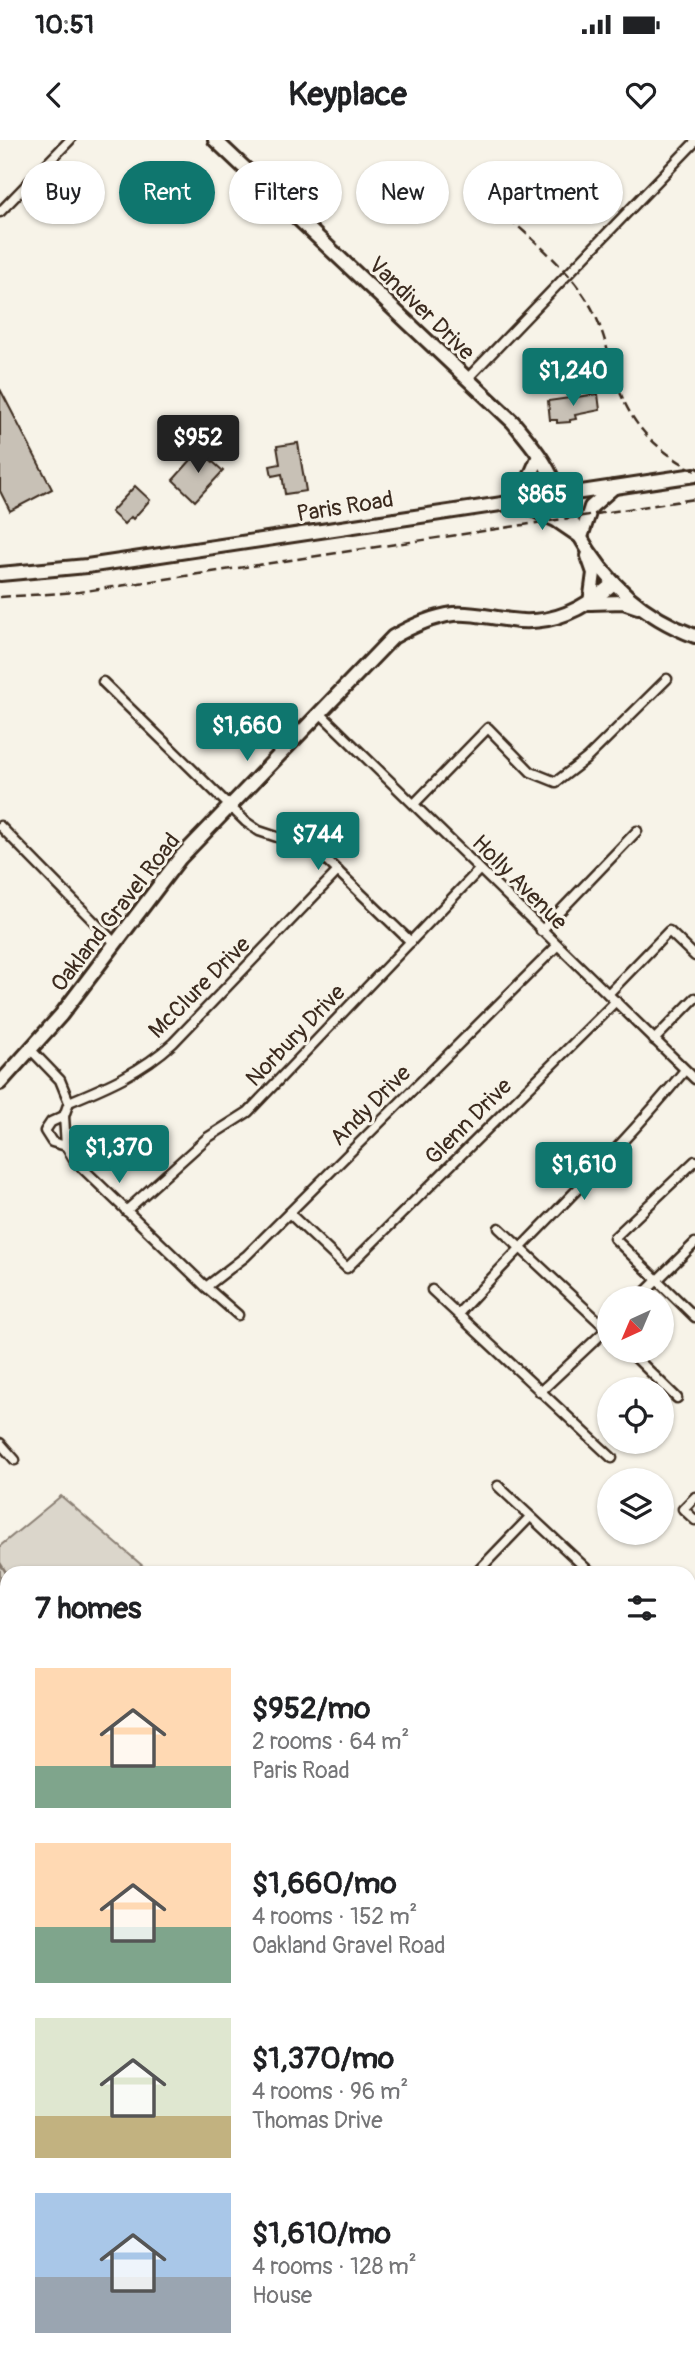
<!DOCTYPE html>
<html lang="en">
<head>
<meta charset="utf-8">
<style>
	:root { --surface:#fff; --page:#f2f2f2; --text:#202124; --muted:#757577; --accent:#0f766e }
	body { margin:0; font-family:Pangolin,sans-serif; background:var(--page); color:var(--text); height:100vh; display:flex; flex-direction:column; font-size:26px; white-space:nowrap }
	* { box-sizing:border-box; margin:0 }
	p { font-size:23px; color:var(--muted) }
	.icon { flex:none; width:38px; height:38px; fill:none; stroke:currentColor; stroke-width:2; stroke-linecap:round; stroke-linejoin:round }
	.map { position:relative; flex:1; overflow:hidden }
	.details { position:absolute; left:0px; top:1426px; width:696px; height:800px; display:flex; flex-direction:column; background:var(--surface); border-radius:21px 21px 0 0; box-shadow:0 2px 5px #0004 }
	.details>* { flex:none }
	.guide { position:absolute; left:21px; top:21px; width:654px; height:63px; display:flex; gap:14px }
	.needle { width:46px; rotate:224deg }
	.fabs { position:absolute; left:597px; top:1146px; display:grid; gap:14px }
	.fabs a { display:grid; place-items:center; width:77px; height:77px; border-radius:50%; background:var(--surface); box-shadow:0 2px 5px #0004; font-size:35px }
	.price { position:absolute; translate:-50% -60px; padding:0 16px; border-radius:7px; background:var(--accent); color:#fff; font-size:23px; line-height:46px; filter:drop-shadow(0 2px 4px #0008) }
	.price::after { content:''; position:absolute; left:50%; top:42px; width:21px; height:16px; margin-left:-10px; background:inherit; clip-path:polygon(0 0,100% 0,50% 100%) }
	.price.selected { background:#222; color:#fff }
	ul { padding:0; list-style:none }
	li { display:flex; align-items:center; gap:21px; height:175px; padding:0 35px }
	li span { display:grid; place-items:center; flex:none; width:196px; height:140px; border-radius:0px; color:#555 }
	li>.icon { margin-inline-start:auto }
	span .icon { width:84px; height:84px; fill:#fffc; stroke-width:1 }
	li b { font-size:30px }
	h2 { display:flex; justify-content:space-between; align-items:center; height:84px; padding:0 35px; font-size:30px }
	.tag { padding:0 24px; border-radius:32px; background:var(--surface); box-shadow:0 2px 5px #0004; font-size:24px; line-height:63px }
	.tag.selected { background:var(--accent); color:#fff }
	.status { display:flex; justify-content:space-between; align-items:center; height:49px; padding:0 35px; background:var(--surface); direction:ltr }
	.status svg { height:19px; fill:currentColor }
	header { display:flex; justify-content:space-between; align-items:center; height:91px; padding:0 35px; background:var(--surface); font-size:32px; font-weight:700 }
	.map>svg:first-child { display:block }
</style>
</head>
<body>
<div class="status"><b>10:51</b><svg viewBox="0 0 49 12"><path d="M0 12V9h3v3zM5 12V6h3v6zM10 12V3h3v9zM15 12V0h3v12zM26 1h20v11H26zM47 4h2v5h-2z"/></svg></div>
<header><svg class="icon" aria-label="back" viewBox="0 0 24 24"><path d="M15 5l-7 7 7 7"/></svg>Keyplace<svg class="icon" aria-label="heart" viewBox="0 0 24 24"><path d="M12 20l-8-8c-3-5 5-10 8-4 3-6 11-1 8 4z"/></svg></header>
<div class="map">
<svg width="695" height="2225" viewBox="0 0 695 2225">
	<rect width="100%" height="100%" fill="#f7f3e8"/>
	<filter id="ink" filterUnits="userSpaceOnUse"><feTurbulence type="fractalNoise" baseFrequency=".0143" numOctaves="2"/><feDisplacementMap in="SourceGraphic" scale="14" xChannelSelector="R" yChannelSelector="G"/><feConvolveMatrix kernelMatrix="1 2 1 2 8 2 1 2 1" color-interpolation-filters="sRGB"/></filter>
	<g filter="url(#ink)">
		<path fill="#dbd6cb" stroke="#8b8074" stroke-width="2" d="M61,1356L151,1433H7V2219H198L192,2225H8L0,2218V1406Z"/>
		<g fill="none" stroke-linecap="round" stroke-linejoin="round">
			<g stroke="#84786c" stroke-width="2.5">
				<path d="M0,1423L7,1434"/>
				<path d="M0,1456L7,1450"/>
				<path d="M0,1480L7,1489"/>
				<path d="M563,2225V2219"/>
			</g>
		</g>
		<g fill="#c8c1b6" stroke="#3b2a1e" stroke-width="2">
			<path d="M0,249L52,349L10,371L0,351Z"/>
			<path d="M598,254L600,270L575,275L576,279L570,280V282L557,283V280H550L548,261Z"/>
			<path d="M298,303L306,351L285,354L282,334L272,336L270,326L280,324L277,306Z"/>
			<path d="M200,310L223,331L195,361L173,340Z"/>
			<path d="M135,346L150,360L133,379L131,377L124,384L111,372Z"/>
		</g>
		<g fill="none" stroke-linecap="round" stroke-linejoin="round">
			<defs>
				<g id="street">
					<path d="M0,72L70,0"/>
					<path d="M467,239L695,2"/>
					<path d="M103,542L246,682L259,691L316,710L411,802"/>
					<path d="M319,572L695,939"/>
					<path d="M414,664L488,588L531,632L556,642L586,619L667,539"/>
					<path d="M0,686L115,803"/>
					<path d="M541,791L637,691"/>
					<path d="M608,854L669,791L695,816"/>
					<path d="M654,900L695,858"/>
					<path d="M31,910L60,940L69,962L64,976L66,1006L74,1020L206,1147L238,1175"/>
					<path d="M69,962C108,946 141,932 173,903L338,731"/>
					<path d="M64,976L51,982L45,991L52,1002L66,1006"/>
					<path d="M695,1021L614,1098L695,1177"/>
					<path d="M126,1071L207,998L248,972L479,730"/>
					<path d="M289,1073L347,1128L616,861"/>
					<path d="M499,1088L609,1191"/>
					<path d="M206,1147L246,1116L557,806"/>
					<path d="M432,1150L612,1318"/>
					<path d="M639,1158L695,1103"/>
					<path d="M458,1174C533,1092 615,1016 685,930"/>
					<path d="M629,1211L677,1258"/>
					<path d="M540,1252L609,1187"/>
					<path d="M0,1303L15,1320"/>
					<path d="M498,1346L591,1433"/>
					<path d="M695,1357L683,1369L695,1380"/>
					<path d="M476,1433L530,1377"/>
					<path d="M690,1525L695,1530"/>
					<path d="M690,1641L695,1636"/>
					<path d="M690,2132L695,2127"/>
					<path d="M477,2219V2225"/>
					<path d="M662,2219L663,2225"/>
					<path d="M204,2225L209,2219"/>
					<path d="M366,2225L372,2219"/>
				</g>
				<g id="secondary">
					<path d="M215,0L513,282C525,297 539,312 548,330C559,350 566,372 578,393C604,441 644,477 695,496"/>
					<path d="M517,362L556,380L581,397L591,367L614,347"/>
					<path d="M508,363L526,346L539,316"/>
					<path d="M588,416L594,433L590,463"/>
					<path d="M0,434L87,426L695,335"/>
					<path d="M590,463L623,462L638,467"/>
					<path d="M0,943L61,875L180,718L393,497C412,486 431,477 453,474C472,472 492,478 511,480C552,486 584,469 614,443"/>
				</g>
			</defs>
			<use href="#street" stroke="#3b2a1e" stroke-width="13"/>
			<use href="#secondary" stroke="#3b2a1e" stroke-width="18"/>
			<use href="#street" stroke="#f7f3e8" stroke-width="8"/>
			<use href="#secondary" stroke="#f7f3e8" stroke-width="12"/>
			<g stroke="#3b2a1e" stroke-width="2.5" stroke-dasharray="10 5" stroke-linecap="butt">
				<path d="M486,57C522,92 564,121 590,165C602,186 607,208 613,231C627,281 650,306 695,331"/>
				<path d="M0,457L79,452L695,359"/>
			</g>
		</g>
	</g>
	<g text-anchor="middle" stroke-width="6" stroke-linejoin="round" paint-order="stroke">
		<g font-size="23" fill="#3b2a1e" stroke="#f7f3e8">
			<text transform="translate(422 168) rotate(44)" y="8">Vandiver Drive</text>
			<text transform="translate(345 366) rotate(-9)" y="8">Paris Road</text>
			<text transform="translate(520 742) rotate(45)" y="8">Holly Avenue</text>
			<text transform="translate(115 772) rotate(-52)" y="8">Oakland Gravel Road</text>
			<text transform="translate(199 847) rotate(-45)" y="8">McClure Drive</text>
			<text transform="translate(295 895) rotate(-46)" y="8">Norbury Drive</text>
			<text transform="translate(370 965) rotate(-45)" y="8">Andy Drive</text>
			<text transform="translate(468 981) rotate(-45)" y="8">Glenn Drive</text>
		</g>
	</g>
</svg>
<div class="fabs">
<a><svg class="needle" viewBox="-14 -14 28 28"><path d="M0-13l5 13h-10z" fill="#e53935"/><path d="M0 13l5-13h-10z" fill="#757577"/></svg></a>
<a><svg class="icon" aria-label="locate" viewBox="0 0 24 24"><circle cx="12" cy="12" r="6"/><path d="M12 2v4M12 18v4M2 12h4M18 12h4"/></svg></a>
<a><svg class="icon" aria-label="layers" viewBox="0 0 24 24"><path d="M12 4l9 5-9 5-9-5zM3 14l9 5 9-5"/></svg></a>
</div>
<b class="price" style="left:573px;top:268px">$1,240</b>
<b class="price selected" style="left:198px;top:335px">$952</b>
<b class="price" style="left:542px;top:392px">$865</b>
<b class="price" style="left:247px;top:623px">$1,660</b>
<b class="price" style="left:318px;top:732px">$744</b>
<b class="price" style="left:119px;top:1045px">$1,370</b>
<b class="price" style="left:584px;top:1062px">$1,610</b>
<div class="guide">
<a class="tag">Buy</a>
<a class="tag selected">Rent</a>
<a class="tag">Filters</a>
<a class="tag">New</a>
<a class="tag">Apartment</a>
</div>
<section class="details">
<h2>7 homes<svg class="icon" aria-label="filters" viewBox="0 0 24 24"><path d="M4 7h16M4 17h16"/><circle cx="9" cy="7" r="2"/><circle cx="15" cy="17" r="2"/></svg></h2>
<ul>
<li><span style="background:linear-gradient(#ffd9b3 70%,#7fa58c 0)"><svg class="icon" aria-label="home" viewBox="0 0 24 24"><path d="M3 11l9-7 9 7M6 9v11h12V9"/></svg></span><div><b>$952/mo</b><p>2 rooms · 64 m²</p><p>Paris Road</p></div></li>
<li><span style="background:linear-gradient(#ffd9b3 60%,#7fa58c 0)"><svg class="icon" aria-label="home" viewBox="0 0 24 24"><path d="M3 11l9-7 9 7M6 9v11h12V9"/></svg></span><div><b>$1,660/mo</b><p>4 rooms · 152 m²</p><p>Oakland Gravel Road</p></div></li>
<li><span style="background:linear-gradient(#dfe7d0 70%,#c2b280 0)"><svg class="icon" aria-label="home" viewBox="0 0 24 24"><path d="M3 11l9-7 9 7M6 9v11h12V9"/></svg></span><div><b>$1,370/mo</b><p>4 rooms · 96 m²</p><p>Thomas Drive</p></div></li>
<li><span style="background:linear-gradient(#a9c7e8 60%,#9aa5b1 0)"><svg class="icon" aria-label="home" viewBox="0 0 24 24"><path d="M3 11l9-7 9 7M6 9v11h12V9"/></svg></span><div><b>$1,610/mo</b><p>4 rooms · 128 m²</p><p>House</p></div></li>
</ul>
</section>
</div>
</body>
</html>
